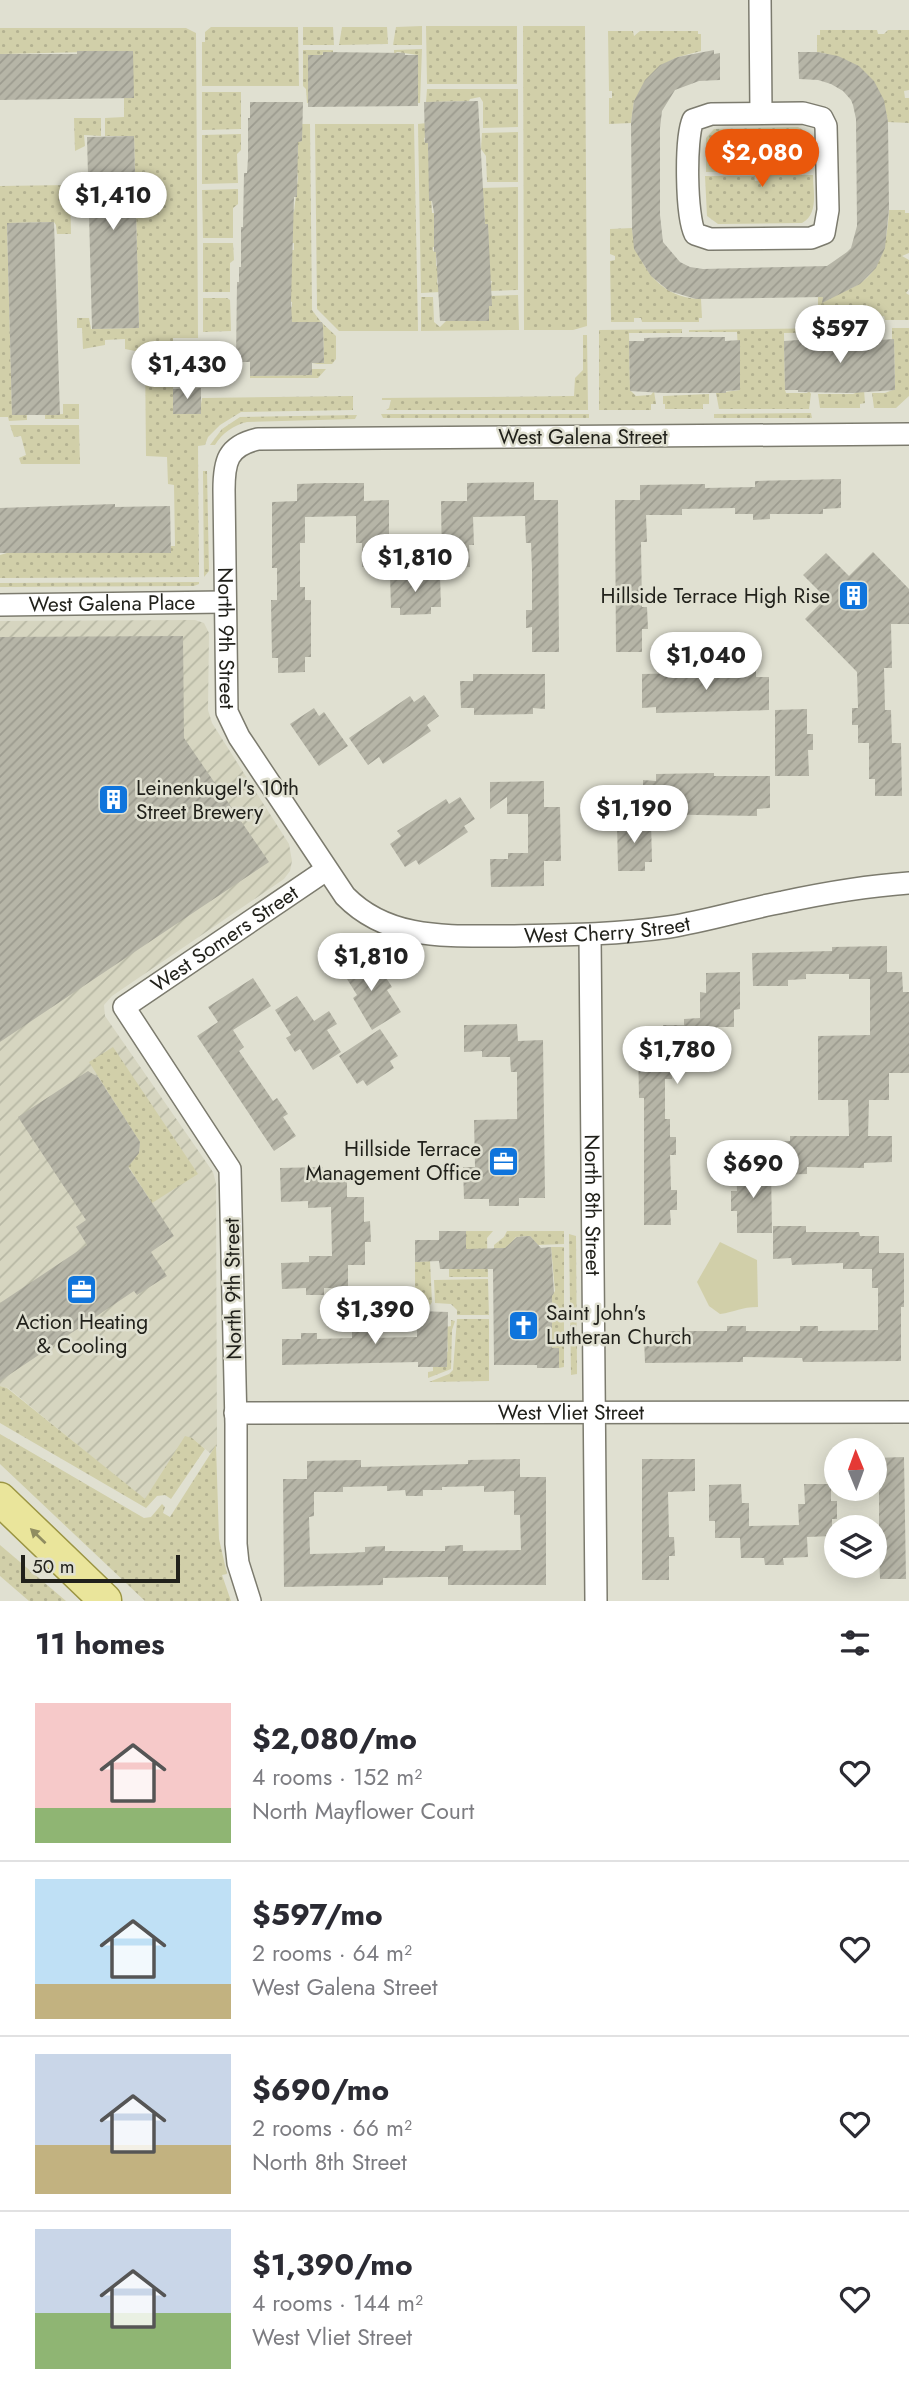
<!DOCTYPE html>
<html lang="en">
<head>
<meta charset="utf-8">
<style>
	:root { --surface:#fff; --page:#f7f7f7; --text:#2b2b33; --muted:#7c7c81; --line:#e1e1e2; --accent:#ea580c }
	body { margin:0; font-family:Jost,sans-serif; background:var(--page); color:var(--text); height:100vh; display:flex; flex-direction:column; font-size:26px; white-space:nowrap }
	* { box-sizing:border-box; margin:0 }
	p { font-size:23px; color:var(--muted) }
	.icon { flex:none; width:38px; height:38px; fill:none; stroke:currentColor; stroke-width:2; stroke-linecap:round; stroke-linejoin:round }
	.map { position:relative; height:1601px; overflow:hidden }
	.drawer { display:flex; flex-direction:column; background:var(--surface); flex:1 }
	.drawer>* { flex:none }
	.needle { width:46px; rotate:359deg }
	.fabs { position:absolute; left:824px; top:1438px; display:grid; gap:14px }
	.fabs a { display:grid; place-items:center; width:63px; height:63px; border-radius:50%; background:var(--surface); box-shadow:0 4px 18px #0003; font-size:35px }
	.scale { position:absolute; left:21px; bottom:18px; width:159px; box-sizing:border-box; padding-left:7px; border:4px solid #21211b; border-top:0; font-size:19px; line-height:24px; white-space:nowrap; color:#21211b; -webkit-text-stroke:5px #e0e0d1; paint-order:stroke }
	.price { position:absolute; translate:-50% -60px; padding:0 16px; border-radius:24px; background:#fff; color:#222; font-size:23px; line-height:46px; filter:drop-shadow(0 2px 4px #0008) }
	.price::after { content:''; position:absolute; left:50%; top:42px; width:21px; height:16px; margin-left:-10px; background:inherit; clip-path:polygon(0 0,100% 0,50% 100%) }
	.price.active { background:var(--accent); color:#fff }
	ul { padding:0; list-style:none }
	li { display:flex; align-items:center; gap:21px; height:175px; padding:0 35px }
	li+li { border-top:2px solid var(--line) }
	li span { display:grid; place-items:center; flex:none; width:196px; height:140px; border-radius:0px; color:#555 }
	li>.icon { margin-inline-start:auto }
	span .icon { width:84px; height:84px; fill:#fffc; stroke-width:1 }
	li b { font-size:30px }
	h2 { display:flex; justify-content:space-between; align-items:center; height:84px; padding:0 35px; font-size:30px }
	.map>svg:first-child { display:block }
</style>
</head>
<body>
<div class="map">
<svg width="909" height="1601" viewBox="0 0 909 1601">
	<defs>
		<pattern id="industrial-furrows" width="10" height="10" patternUnits="userSpaceOnUse" patternTransform="scale(1.75)"><rect width="10" height="10" fill="#d6d5c0"/><path d="M-1 1l2-2M0 10L10 0M9 11l2-2" fill="none" stroke="#b7b7a4"/></pattern>
		<pattern id="grass-dots" width="8" height="8" patternUnits="userSpaceOnUse" patternTransform="scale(1.75)"><rect width="8" height="8" fill="#d1cfa9"/><path d="M2 2h.1M6 6h.1" fill="none" stroke="#b3b191" stroke-width="1.8" stroke-linecap="round"/></pattern>
		<pattern id="building-hatch" width="6" height="6" patternUnits="userSpaceOnUse" patternTransform="scale(1.75)"><rect width="6" height="6" fill="#b6b5a7"/><path d="M-1 1l2-2M0 6l6-6M5 7l2-2" fill="none" stroke="#9c9b8f"/></pattern>
	</defs>
	<rect width="100%" height="100%" fill="#e0e0d1"/>
	<path fill="url(#industrial-furrows)" d="M195,620L204,623L209,633L208,710L212,723L289,844L292,861L290,871L284,879L112,996L104,1005L105,1016L213,1172L216,1183L217,1446L210,1453L192,1438H185L145,1500L8,1388L0,1386V621Z"/>
	<g fill="url(#grass-dots)">
		<path d="M422,26V45H393L396,27Z"/>
		<path d="M426,26H517V84H427Z"/>
		<path d="M523,26H585L587,326L573,330H524Z"/>
		<path d="M211,27H298L299,86H202V42H205V32Z"/>
		<path d="M303,27H333L334,45H303Z"/>
		<path d="M342,27H387L388,44L339,45Z"/>
		<path d="M0,28H186L196,33L198,338H173V413L201,404L202,398L353,396V410L241,412L220,425L208,437L205,445L198,446L199,577L0,578V555L7,553H170L171,546H175L174,485L168,484L167,457L146,456L145,353L125,349V339L105,340V345L83,349L82,328H77V318H89L91,329L139,328L134,136H105V118L124,117V98L133,97V51L0,54Z"/>
		<path d="M820,30H877L878,34H884L888,30H909V90L904,91L905,98H909V123L888,122C880,78 861,60 817,52V35H820Z"/>
		<path d="M608,31H633L634,36L640,31H698V34H701V51L678,57L660,66L634,101L631,123L609,124V98H612V91H609Z"/>
		<path d="M422,49L420,103H418V55L397,52L394,55V50Z"/>
		<path d="M303,50H333V55L323,53L308,103H307L306,89L303,86Z"/>
		<path d="M427,89H518V127L483,128V102L480,97L470,99L469,101L426,102Z"/>
		<path d="M202,92H241V129L202,130Z"/>
		<path d="M74,118H101V136L84,135L85,146L75,151Z"/>
		<path d="M427,123V137L424,138L425,143H428L432,213H435L434,231L436,247H433V251L436,252V266L439,267L437,282L440,292L421,293L418,124Z"/>
		<path d="M299,124H310L312,310L321,322H289V308L292,307V302L288,301L291,250H294V243H291L293,227L291,212H294L298,177L295,158L298,157V142L302,141Z"/>
		<path d="M315,124H414L418,331H339L317,309Z"/>
		<path d="M798,127L810,134L812,169L767,170V166H754V171L706,172V138L714,129Z"/>
		<path d="M518,132V182H487L486,156L481,149L482,133Z"/>
		<path d="M241,134V150L237,154L238,183L202,184V135Z"/>
		<path d="M767,175H813C813,191 819,214 802,223L718,224L707,216L705,176H755V181L766,180Z"/>
		<path d="M70,185L71,234H57L56,225L54,222L7,223L12,415H27V420L9,421L8,417H0V186Z"/>
		<path d="M518,187V290L489,291L492,281H489L488,224H485L483,192L481,191V188Z"/>
		<path d="M238,189V204L233,208V238H203L202,190Z"/>
		<path d="M889,210H905V213H909V253L902,256L909,260V289L906,293L909,295V320H885L884,316L879,317V320L822,321L821,317H818V297C873,290 886,263 889,210Z"/>
		<path d="M632,228C636,265 661,299 701,299L702,318H699V322H642L641,318H634V322H611L610,261L615,260V256L610,254V229Z"/>
		<path d="M203,243H233L234,260L230,263V292H203Z"/>
		<path d="M518,295L519,330L421,331V297H433L434,322L440,327L446,321H489V306H492L489,296Z"/>
		<path d="M203,298H227L230,300L231,331L203,332Z"/>
		<path d="M321,322L336,336V359L332,364H312L324,362L323,326Z"/>
		<path d="M837,328V332L784,333L785,390L786,393H807L809,391L811,394L809,409H719L716,393L740,390L737,332H689V330Z"/>
		<path d="M892,328H909V396L896,408H874L872,393H885L895,389L894,340H892Z"/>
		<path d="M682,329V333H629L630,390L636,396L651,395L654,391L656,404H651V410H599V330Z"/>
		<path d="M583,335H587L588,410H386L389,408L391,400H382V398L574,396L575,378L583,370Z"/>
		<path d="M312,369H326L318,378H250V376L311,375Z"/>
		<path d="M864,390L865,403L860,404V408H820L818,394H853Z"/>
		<path d="M709,394V404H703V409H665V404H663V396Z"/>
		<path d="M63,404H79V419H45V415L63,414Z"/>
		<path d="M811,413L812,418H714V414Z"/>
		<path d="M381,414H589V418H383Z"/>
		<path d="M357,415L355,419L247,422C234,425 222,433 215,445H210L222,429L240,417Z"/>
		<path d="M10,425H79L80,464H21L19,458L26,455L21,436L14,437Z"/>
		<path d="M203,471H207L209,571L204,577Z"/>
		<path d="M199,582V584L194,586L0,587V583Z"/>
		<path d="M113,1047L198,1174L152,1203L127,1164L139,1153L140,1142L89,1062Z"/>
		<path d="M466,1231H493L487,1238L488,1277H449V1269H466Z"/>
		<path d="M507,1231H564V1244L538,1245L530,1236L516,1237L507,1248L494,1249V1245L504,1237Z"/>
		<path d="M569,1234L576,1236L577,1374L571,1375Z"/>
		<path d="M551,1247H564V1367L559,1368V1348H552V1296L555,1291Z"/>
		<path d="M430,1261L432,1302L429,1307H418V1311H415V1262Z"/>
		<path d="M488,1279L489,1315H457V1310L451,1304L435,1303L434,1280Z"/>
		<path d="M457,1319H489V1381L429,1382L449,1374L453,1370Z"/>
		<path d="M451,1320L455,1321L452,1330L451,1369L428,1378V1372L433,1371V1367L448,1351L446,1327L451,1326Z"/>
		<path d="M0,1386L7,1388L145,1499L185,1436L192,1438L205,1449L171,1499L165,1495L157,1496L146,1508L0,1423Z"/>
		<path d="M0,1434L144,1518L151,1517L162,1504L165,1507L163,1513L170,1517L216,1445L219,1539L227,1574L222,1575L231,1601H145L0,1464Z"/>
		<path d="M0,1545L66,1601H29L0,1576Z"/>
	</g>
	<path fill="#d1cfa9" d="M720,1242L757,1260L758,1307C741,1307 735,1312 720,1314L709,1306L697,1282Z"/>
	<g fill="url(#building-hatch)" fill-rule="evenodd">
		<path d="M714,50V54L720,53V80L699,81L675,90L662,111L660,128V215L663,242L680,262L690,267L703,269L827,266L847,252L851,248L857,226L856,119L853,105L851,100L843,91L831,84L818,80L799,79L798,52H817L838,56L859,66L874,81L884,100L888,122L889,209L885,248L876,268L860,284L822,303L823,297L696,299L669,291L651,276L634,249L632,228L631,123L634,101L645,80L660,65L678,57Z"/>
		<path d="M77,51H133L134,98L0,100V54H77Z"/>
		<path d="M323,52L405,53V55H418V106L308,107V55H323Z"/>
		<path d="M478,101L485,224H488L492,306H489V321H440L436,252H434V213L432,201H429L428,143H425L424,102Z"/>
		<path d="M250,102H303L302,141L298,142L297,197H294L291,301L292,322H322L323,325L324,363H312V375L250,376V362H236L237,282H239V267H241V227H243L244,173H247L248,158V118H250Z"/>
		<path d="M134,136L139,328L92,329L87,137Z"/>
		<path d="M54,222L60,415H12L7,223Z"/>
		<path d="M671,337H725V341L740,340V390L726,391V393H663L630,391L629,341H644V338Z"/>
		<path d="M799,337H880V340L894,339L895,390L853,393L798,392V390H785L784,341L799,340Z"/>
		<path d="M201,388V414H173V389Z"/>
		<path d="M841,479V508L823,509V514H770V519L753,520V514H735V508L682,509V515H646L647,542H641L642,607H647L648,629H642V652H616L615,500H640V485L705,484V488L755,487V481Z"/>
		<path d="M534,482V500H558L559,652H532V627L526,628V610H532V570L531,543H526L525,516L473,517L474,545H469L470,567L442,568L441,501H467V483Z"/>
		<path d="M324,483H364V501L389,500V567H362V543H356V516L305,517V543H300V587H305V600H311V657H305V672L278,673V658H272L271,600H277V568H272V502L297,501V484Z"/>
		<path d="M115,504V507L170,506L171,553H0V508Z"/>
		<path d="M873,552L909,589V624H891L892,668H884L885,710H891L892,743H901L902,796H875V779H869V743H858V725H852V708H858L857,672L805,619L826,598L803,575L826,553L849,576Z"/>
		<path d="M390,575H440L441,607H431V614L400,615V608H391Z"/>
		<path d="M183,636L184,738L269,862L0,1042V637Z"/>
		<path d="M739,670H756V677H769V710L656,713V707L642,708V674L739,672Z"/>
		<path d="M473,674H545V709L533,708V714L474,715V708H461L460,681H473Z"/>
		<path d="M424,695L439,716L427,725L431,731L383,764L379,757L368,765L349,738L410,696L414,702Z"/>
		<path d="M314,708L319,716L324,712L348,746L319,766L290,724Z"/>
		<path d="M807,709V734H813V750H808L809,776H775V710Z"/>
		<path d="M714,773V776H770V808L757,809V816L643,814V780L656,781V774Z"/>
		<path d="M544,781V807H560L561,861H544V886L491,887L490,859H508V853H528V814H507V797L490,809V782Z"/>
		<path d="M460,797L475,819L464,826L468,832L419,865L416,860L405,867L390,844L401,836L397,831L446,799L449,804Z"/>
		<path d="M617,821H651L652,862H645V871H618Z"/>
		<path d="M887,946V972H902L903,992H909V1073H889V1100H869L868,1136H892V1162L864,1163V1168L807,1167V1174L772,1175V1141H790V1136H849L848,1100H818V1036L870,1035V979H849V974H806V979L788,980V986H753L752,953L832,951V947Z"/>
		<path d="M365,957L378,976L383,973L392,987L387,990L401,1012L372,1030L353,998L357,995L342,971Z"/>
		<path d="M740,972V1009L734,1010V1027H717V1052L699,1053V1058H671L672,1079H665V1119H670V1137H676V1155H670L671,1190H677V1210H670L671,1225H644V1098H639L638,1042H663V1025H684V1019L700,1018V992L706,993V973Z"/>
		<path d="M253,978L271,1006L233,1030L244,1047L239,1051L273,1101L277,1098L288,1114L283,1117L296,1136L274,1151L197,1036L218,1022L208,1007Z"/>
		<path d="M297,996L314,1021L329,1011L337,1024L327,1030L341,1052L313,1070L300,1049L295,1052L286,1038L291,1035L275,1010Z"/>
		<path d="M517,1024L518,1041L543,1040L545,1198H519V1206H489V1199H464L463,1167H475L474,1120L517,1119V1072H511L510,1057H482V1051L464,1052V1025Z"/>
		<path d="M380,1029L398,1056L390,1061L394,1068L367,1086L363,1080L357,1084L339,1056Z"/>
		<path d="M88,1071L98,1077L140,1142L139,1153L128,1167L174,1236L151,1252L167,1276L137,1295L134,1291L0,1381V1303L87,1245L76,1227L86,1220L18,1117Z"/>
		<path d="M771,1166L772,1233H737V1211H731V1191H737L736,1167Z"/>
		<path d="M323,1167V1172H347V1197H364V1222L370,1221L371,1242H365V1265H348V1288H324V1295H306V1288L282,1289L281,1263L309,1262V1256H332L331,1207L308,1208V1201L281,1202L280,1168Z"/>
		<path d="M773,1226H806V1232H859L860,1236H879V1253H904V1307H901V1361L803,1362L802,1358L743,1357V1362L645,1363L644,1337H668V1331H727V1326H746V1331H800V1326H818V1331L878,1330V1288H872V1269H843V1263L792,1265L791,1258L773,1259Z"/>
		<path d="M439,1231H466V1249L505,1248L517,1237L530,1236L541,1248L551,1247L554,1293L552,1296V1348H559V1368H537V1365H494L493,1269H440L439,1261L415,1262V1240H439Z"/>
		<path d="M417,1311L448,1312L447,1367H418V1362L282,1365V1339H301V1333H317V1339L352,1338V1332H371V1338L417,1337Z"/>
		<path d="M904,1457L906,1579H880L879,1555H875V1539L879,1538V1491H875V1458Z"/>
		<path d="M520,1459V1477H546V1585H448V1577H427L383,1578V1585L284,1587L283,1479H307V1461L361,1460V1467L468,1464V1460ZM387,1486V1491L405,1490L406,1496H423V1490H442V1487L484,1486V1492L514,1491V1515H520L521,1550L463,1551V1545L445,1546V1551H385V1546L365,1547V1552L349,1553L310,1554L309,1517L314,1516V1492H343V1487Z"/>
		<path d="M642,1459H695V1491L668,1492L669,1537H674L675,1556H669V1580H642Z"/>
		<path d="M741,1484L742,1503H749V1526L799,1525L798,1504H805L804,1484H831V1501H837V1519H832V1536L807,1537L808,1557L783,1558L784,1565H765L764,1558H741L740,1538H715V1521H709V1485Z"/>
	</g>
	<g fill="none" stroke-linecap="round" stroke-linejoin="round">
		<defs>
			<g id="street">
				<path d="M760,0L761,113"/>
				<path d="M803,113L822,118L826,126L828,210L824,233L811,238L710,239L695,234C686,216 685,139 693,120L711,114Z"/>
				<path id="s1" d="M909,434L258,439C227,446 224,462 224,490L227,712L239,737L345,896C388,940 447,936 504,936C559,935 614,935 669,927C707,921 745,909 783,902C825,893 867,886 909,883"/>
				<path id="s2" d="M0,605L224,602"/>
				<path id="s3" d="M590,935L596,1601"/>
				<path id="s4" d="M235,1413L909,1412"/>
				<path id="s5" d="M250,1601L238,1563L236,1544V1424L230,1169L124,1007L326,870"/>
			</g>
			<path id="primary" d="M0,1499L105,1600"/>
		</defs>
		<use href="#street" stroke="#7c7b6e" stroke-width="24"/>
		<use href="#primary" stroke="#9b9543" stroke-width="35"/>
		<use href="#street" stroke="#fff" stroke-width="21"/>
		<use href="#primary" stroke="#eae59b" stroke-width="32"/>
	</g>
	<defs><path id="oneway-solid" d="M-6-.8H1V-3.2L6.5 0L1 3.2V.8H-6Z" transform="scale(1.75)"/></defs>
	<use fill="#908d61" href="#oneway-solid" transform="translate(38 1536) rotate(-136)"/>
	<defs>
		<symbol id="building-square" viewBox="-11 -11 22 22"><rect x="-9" y="-9" width="18" height="18" rx="4" fill="#0f74dc" stroke="#e0e0d1"/><path d="M-4-6H4V6H1V3H-1V6H-4ZM-2.5-4.3h1.7v1.8h-1.7ZM.8-4.3h1.7v1.8H.8ZM-2.5-1h1.7V.8h-1.7ZM.8-1h1.7V.8H.8Z" fill="#fff"/></symbol>
		<symbol id="office-square" viewBox="-11 -11 22 22"><rect x="-9" y="-9" width="18" height="18" rx="4" fill="#0f74dc" stroke="#e0e0d1"/><path d="M-6-3h4V-5.5h4V-3h4V5H-6ZM-1-4.5V-3h2v-1.5ZM-6 0V1H6V0Z" fill="#fff"/></symbol>
		<symbol id="church-square" viewBox="-11 -11 22 22"><rect x="-9" y="-9" width="18" height="18" rx="4" fill="#0f74dc" stroke="#e0e0d1"/><path d="M-1.2-6h2.4v3.5h3.3v2.4h-3.3V6h-2.4V-.1h-3.3v-2.4h3.3Z" fill="#fff"/></symbol>
	</defs>
	<g fill-rule="evenodd">
		<use href="#building-square" x="836" y="578" width="35" height="35"/>
		<use href="#building-square" x="96" y="782" width="35" height="35"/>
		<use href="#office-square" x="486" y="1144" width="35" height="35"/>
		<use href="#office-square" x="64" y="1272" width="35" height="35"/>
		<use href="#church-square" x="506" y="1308" width="35" height="35"/>
	</g>
	<g text-anchor="middle" stroke-width="5" stroke-linejoin="round" paint-order="stroke">
		<g font-size="21" fill="#21211b" stroke="#e0e0d1">
			<text x="583" y="444">West Galena Street</text>
			<text dy="7" stroke="none"><textPath href="#s2" startOffset="112">West Galena Place</textPath></text>
			<text dy="7" stroke="none"><textPath href="#s1" startOffset="868">North 9th Street</textPath></text>
			<text dy="7" stroke="none"><textPath href="#s1" startOffset="1433">West Cherry Street</textPath></text>
			<text dy="7" stroke="none"><textPath href="#s5" startOffset="749">West Somers Street</textPath></text>
			<text dy="7" stroke="none"><textPath href="#s3" startOffset="270">North 8th Street</textPath></text>
			<text transform="translate(233 1289) rotate(-91)" y="7">North 9th Street</text>
			<text dy="7" stroke="none"><textPath href="#s4" startOffset="336">West Vliet Street</textPath></text>
		</g>
		<g font-size="21" fill="#21211b" stroke="#e0e0d1" text-anchor="end">
			<text x="830" y="603">Hillside Terrace High Rise</text>
			<text x="136" y="795" text-anchor="start">Leinenkugel's 10th<tspan x="136" dy="24">Street Brewery</tspan></text>
			<text x="481" y="1156">Hillside Terrace<tspan x="481" dy="24">Management Office</tspan></text>
			<text x="546" y="1320" text-anchor="start">Saint John's<tspan x="546" dy="24">Lutheran Church</tspan></text>
			<text x="82" y="1329" text-anchor="middle">Action Heating<tspan x="82" dy="24">&amp; Cooling</tspan></text>
		</g>
	</g>
</svg>
<div class="fabs">
<a><svg class="needle" viewBox="-14 -14 28 28"><path d="M0-13l5 13h-10z" fill="#e53935"/><path d="M0 13l5-13h-10z" fill="#7c7c81"/></svg></a>
<a><svg class="icon" aria-label="layers" viewBox="0 0 24 24"><path d="M12 4l9 5-9 5-9-5zM3 14l9 5 9-5"/></svg></a>
</div>
<div class="scale">50 m</div>
<b class="price active" style="left:762px;top:189px">$2,080</b>
<b class="price" style="left:113px;top:232px">$1,410</b>
<b class="price" style="left:840px;top:365px">$597</b>
<b class="price" style="left:187px;top:401px">$1,430</b>
<b class="price" style="left:415px;top:594px">$1,810</b>
<b class="price" style="left:706px;top:692px">$1,040</b>
<b class="price" style="left:634px;top:845px">$1,190</b>
<b class="price" style="left:371px;top:993px">$1,810</b>
<b class="price" style="left:677px;top:1086px">$1,780</b>
<b class="price" style="left:753px;top:1200px">$690</b>
<b class="price" style="left:375px;top:1346px">$1,390</b>
</div>
<section class="drawer">
<h2>11 homes<svg class="icon" aria-label="filters" viewBox="0 0 24 24"><path d="M4 7h16M4 17h16"/><circle cx="9" cy="7" r="2"/><circle cx="15" cy="17" r="2"/></svg></h2>
<ul>
<li><span style="background:linear-gradient(#f6c9c9 75%,#8fb573 0)"><svg class="icon" aria-label="home" viewBox="0 0 24 24"><path d="M3 11l9-7 9 7M6 9v11h12V9"/></svg></span><div><b>$2,080/mo</b><p>4 rooms · 152 m²</p><p>North Mayflower Court</p></div><svg class="icon" aria-label="heart" viewBox="0 0 24 24"><path d="M12 20l-8-8c-3-5 5-10 8-4 3-6 11-1 8 4z"/></svg></li>
<li><span style="background:linear-gradient(#bfe0f5 75%,#c2b280 0)"><svg class="icon" aria-label="home" viewBox="0 0 24 24"><path d="M3 11l9-7 9 7M6 9v11h12V9"/></svg></span><div><b>$597/mo</b><p>2 rooms · 64 m²</p><p>West Galena Street</p></div><svg class="icon" aria-label="heart" viewBox="0 0 24 24"><path d="M12 20l-8-8c-3-5 5-10 8-4 3-6 11-1 8 4z"/></svg></li>
<li><span style="background:linear-gradient(#c9d6e8 65%,#c2b280 0)"><svg class="icon" aria-label="home" viewBox="0 0 24 24"><path d="M3 11l9-7 9 7M6 9v11h12V9"/></svg></span><div><b>$690/mo</b><p>2 rooms · 66 m²</p><p>North 8th Street</p></div><svg class="icon" aria-label="heart" viewBox="0 0 24 24"><path d="M12 20l-8-8c-3-5 5-10 8-4 3-6 11-1 8 4z"/></svg></li>
<li><span style="background:linear-gradient(#c9d6e8 60%,#8fb573 0)"><svg class="icon" aria-label="home" viewBox="0 0 24 24"><path d="M3 11l9-7 9 7M6 9v11h12V9"/></svg></span><div><b>$1,390/mo</b><p>4 rooms · 144 m²</p><p>West Vliet Street</p></div><svg class="icon" aria-label="heart" viewBox="0 0 24 24"><path d="M12 20l-8-8c-3-5 5-10 8-4 3-6 11-1 8 4z"/></svg></li>
</ul>
</section>
</body>
</html>
